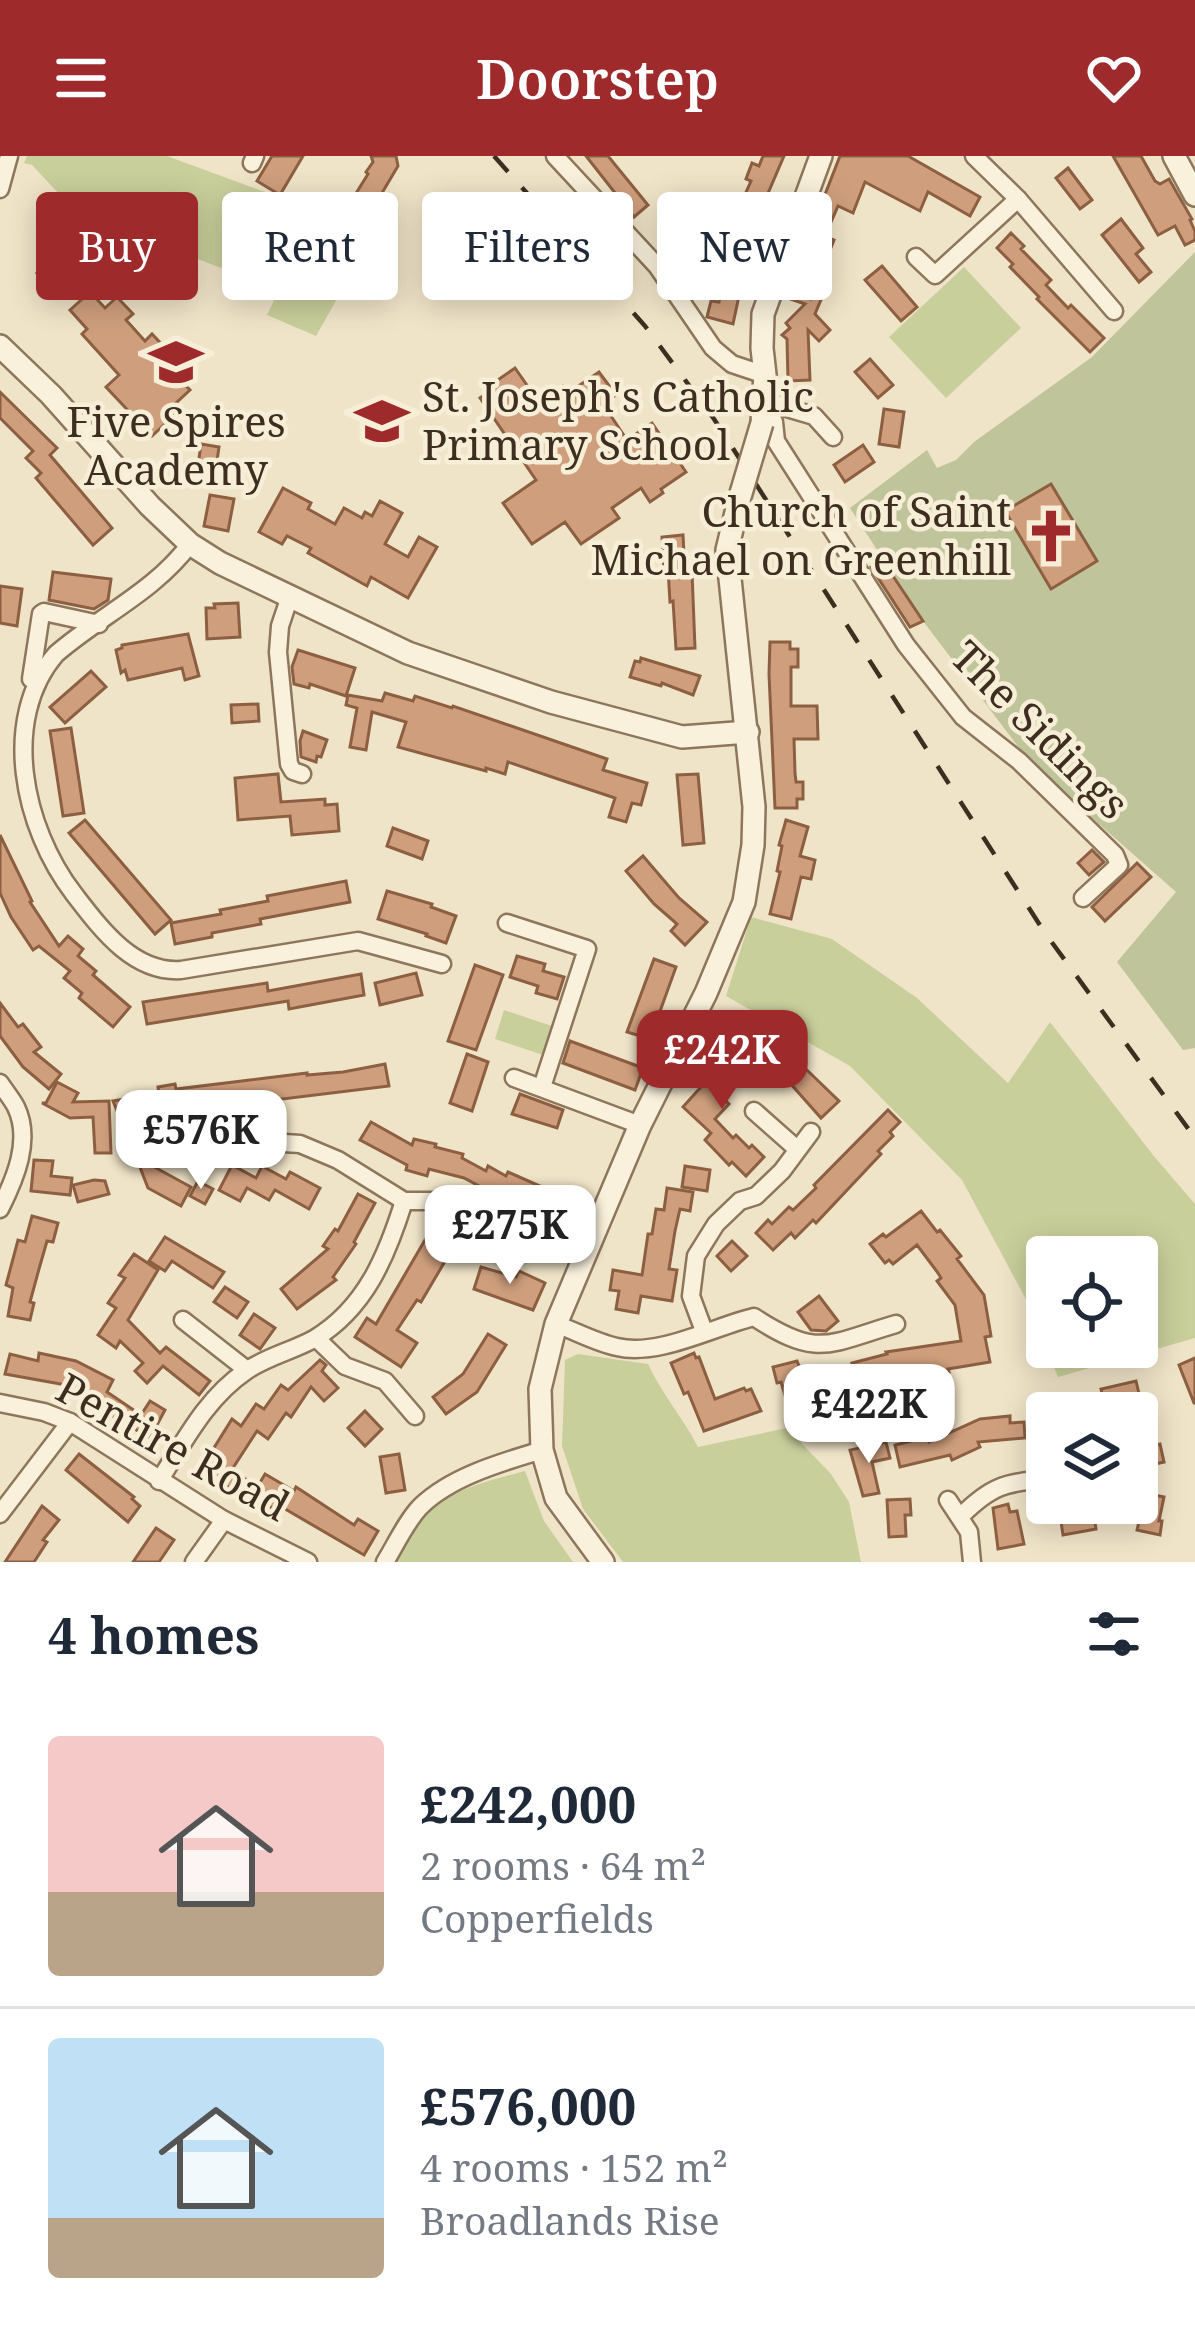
<!DOCTYPE html>
<html lang="en">
<head>
<meta charset="utf-8">
<style>
	:root { --surface:#fff; --page:#f2f2f3; --text:#1f2937; --muted:#747a83; --line:#e0e1e3; --accent:#9e2a2b }
	body { margin:0; font-family:"Noto Serif",serif; background:var(--page); color:var(--text); height:100vh; display:flex; flex-direction:column; font-size:45px; white-space:nowrap }
	* { box-sizing:border-box; margin:0 }
	p { font-size:39px; color:var(--muted) }
	.icon { flex:none; width:66px; height:66px; fill:none; stroke:currentColor; stroke-width:2; stroke-linecap:round; stroke-linejoin:round }
	.map { position:relative; height:1406px; overflow:hidden }
	.panel { display:flex; flex-direction:column; background:var(--surface); flex:1 }
	.panel>* { flex:none }
	.hud { position:absolute; left:36px; top:36px; width:1125px; height:108px; display:flex; gap:24px }
	.tools { position:absolute; left:1026px; top:1080px; display:grid; gap:24px }
	.tools a { display:grid; place-items:center; width:132px; height:132px; border-radius:12px; background:var(--surface); box-shadow:0 6px 30px #0003; font-size:60px }
	.price { position:absolute; translate:-50% -102px; padding:0 27px; border-radius:24px; background:#fff; color:#222; font-size:39px; line-height:78px; filter:drop-shadow(0 3px 6px #0008) }
	.price::after { content:''; position:absolute; left:50%; top:72px; width:36px; height:27px; margin-left:-18px; background:inherit; clip-path:polygon(0 0,100% 0,50% 100%) }
	.price.on { background:var(--accent); color:#fff }
	ul { padding:0; list-style:none }
	li { display:flex; align-items:center; gap:36px; height:300px; padding:0 48px }
	li+li { border-top:3px solid var(--line) }
	li span { display:grid; place-items:center; flex:none; width:336px; height:240px; border-radius:12px; color:#555 }
	li>.icon { margin-inline-start:auto }
	span .icon { width:144px; height:144px; fill:#fffc; stroke-width:1 }
	li b { font-size:51px }
	h2 { display:flex; justify-content:space-between; align-items:center; height:144px; padding:0 48px; font-size:51px }
	.pill { padding:0 42px; border-radius:12px; background:var(--surface); box-shadow:0 6px 30px #0003; font-size:42px; line-height:108px }
	.pill.on { background:var(--accent); color:#fff }
	header { display:flex; justify-content:space-between; align-items:center; height:156px; padding:0 48px; background:var(--accent); color:#fff; font-size:54px; font-weight:600 }
	.map>svg:first-child { display:block }
</style>
</head>
<body>
<header><svg class="icon" aria-label="menu" viewBox="0 0 24 24"><path d="M4 6h16M4 12h16M4 18h16"/></svg>Doorstep<svg class="icon" aria-label="heart" viewBox="0 0 24 24"><path d="M12 20l-8-8c-3-5 5-10 8-4 3-6 11-1 8 4z"/></svg></header>
<div class="map">
<svg width="1195" height="1406" viewBox="0 0 1195 1406">
	<rect width="100%" height="100%" fill="#f0e4c8"/>
	<g fill="#c9cf9b" fill-rule="evenodd">
		<path d="M27,0H167L325,58L303,92L350,120L316,180L267,159L279,134L140,81L115,82L106,88L32,9L24,7Z"/>
		<path d="M964,111L1021,172L946,242L889,181Z"/>
		<path d="M751,761L832,783L917,842L1008,927L1050,866L1153,999L1195,1048V1182L1058,1221L1029,1149L962,1024L850,910L726,840ZM1047,1101H1137V1191H1047Z"/>
		<path d="M504,854L552,870L543,899L495,883Z"/>
		<path d="M578,1198L648,1208C662,1238 683,1262 698,1291L787,1272L831,1318L849,1346L861,1406H623L583,1353L562,1290L565,1204Z"/>
		<path d="M525,1315L544,1365L573,1406H396C404,1393 411,1376 421,1364C447,1333 488,1325 525,1315Z"/>
	</g>
	<path fill="#bfc49a" d="M1195,96V892L1183,894L1117,806L1176,736L1032,609L923,465L850,352L927,294L937,312L956,304L974,286L1092,201Z"/>
	<g fill="#cf9f7d" stroke="#8d5f41" stroke-width="3">
		<path d="M272,0H303L280,39L257,25Z"/>
		<path d="M371,0H396L398,10L344,101L324,89L368,18L366,16L373,6Z"/>
		<path d="M586,0H608L648,49L634,61Z"/>
		<path d="M763,0H784L735,114L715,105L751,25L746,23L752,7L759,10Z"/>
		<path d="M840,0H908L980,41L970,60L928,36L920,55L865,26L853,57L838,50L825,80L834,84L810,144L828,127L815,158L830,174L819,185L808,174L810,224L788,225L787,183L782,179L790,172L786,167L805,148L785,141Z"/>
		<path d="M1113,0H1141L1155,25L1160,28L1169,23L1192,63L1190,64L1195,75V84L1185,89L1175,70L1158,79Z"/>
		<path d="M1068,12L1092,44L1080,53L1056,22Z"/>
		<path d="M1121,63L1143,92L1136,98L1151,116L1139,126L1102,79Z"/>
		<path d="M1011,77L1024,90L1021,93L1051,124L1046,129L1068,152L1071,149L1104,182L1090,196L1037,143L1039,141L1010,111L1013,108L997,92Z"/>
		<path d="M67,90L80,103L50,131L37,117Z"/>
		<path d="M882,110L917,151L901,165L865,124Z"/>
		<path d="M723,130L740,135L733,168L707,161L711,145L719,146Z"/>
		<path d="M90,136L105,152L117,141L133,158L126,164L145,185L152,178L184,212L176,219L190,234L175,248L180,254L152,280L106,231L119,219L82,178L87,173L70,154Z"/>
		<path d="M870,203L893,229L878,242L855,216Z"/>
		<path d="M515,212L536,242L543,237L547,242L563,230L568,237L599,216L616,239L603,248L627,284L652,267L686,316L661,333L663,337L650,346L641,332L612,352L619,362L581,388L565,366L532,388L503,347L536,324L480,242L492,234L489,230Z"/>
		<path d="M0,236L57,292L50,299L112,372L93,389L36,322L41,317L26,302L33,295L0,262Z"/>
		<path d="M884,253L904,256L899,291L879,288Z"/>
		<path d="M201,288L219,291L216,312L198,309Z"/>
		<path d="M863,289L874,306L845,326L834,309Z"/>
		<path d="M1051,328L1097,405L1051,433L1005,355Z"/>
		<path d="M283,332L311,347L308,353L335,368L344,352L362,362L365,356L372,360L380,345L402,357L385,388L408,401L419,381L437,391L408,442L371,421L367,430L308,397L311,392L287,380L282,388L259,376Z"/>
		<path d="M210,339L234,343L228,375L204,370Z"/>
		<path d="M683,379L685,416H692L695,492L676,493L673,445L670,446L668,413L664,414L662,381Z"/>
		<path d="M883,405L923,465L910,471L871,411Z"/>
		<path d="M53,416L111,423L108,444L94,453L49,444Z"/>
		<path d="M0,430L22,433L17,470L0,467Z"/>
		<path d="M238,447L240,481L207,483L206,452H215L214,448Z"/>
		<path d="M188,478L199,520L185,524L182,512L128,524L125,514L121,517L116,494L122,492V489Z"/>
		<path d="M770,486H790V493H798V511H791V550H817L818,583H794L795,617L796,626H803V643H797V652H775L769,518Z"/>
		<path d="M298,494L355,512L346,540L310,528L309,532L294,528L292,511Z"/>
		<path d="M641,502L700,520L693,539L662,527L661,530L630,521L635,505L640,506Z"/>
		<path d="M91,515L106,531L65,567L50,551Z"/>
		<path d="M385,537L413,545L415,540L452,552L453,550L607,603L603,614L647,627L641,649L632,647L626,666L609,661L615,642L555,622L508,606L505,618L486,612V615L398,591L406,566L372,556L366,594L350,591L357,552L346,549L348,539L382,545Z"/>
		<path d="M258,548L259,565L232,567L231,549Z"/>
		<path d="M71,572L84,657L63,660L50,575Z"/>
		<path d="M303,575L327,584L321,601L317,600L316,606L301,601L300,585Z"/>
		<path d="M278,618L281,646L325,643V649L337,648L339,675L292,679L290,660L238,664L235,622Z"/>
		<path d="M698,618L704,687L683,689L677,619Z"/>
		<path d="M85,664L171,764L155,778L69,677Z"/>
		<path d="M786,664L808,671L800,700L815,704L811,723L801,721L791,763L770,758L780,716L777,715L782,690L779,689Z"/>
		<path d="M393,672L428,685L422,703L387,690Z"/>
		<path d="M0,679L32,745L30,746L59,790L68,780L83,793L78,800L96,815L93,819L130,851L113,871L79,842L82,837L64,822L70,815L39,790L33,794L11,761L0,737Z"/>
		<path d="M1092,694L1104,706L1089,719L1078,707Z"/>
		<path d="M643,700L679,742L707,766L685,789L671,775L677,768L654,748L626,715Z"/>
		<path d="M1137,707L1151,721L1105,765L1092,751Z"/>
		<path d="M346,725L350,746L260,763L261,768L212,777V781L175,788L171,767L221,758L220,754L268,745L267,740Z"/>
		<path d="M387,735L432,748L431,751L456,760L446,787L426,780L427,778L378,763Z"/>
		<path d="M517,800L545,808L543,815L564,821L557,843L536,837L538,830L510,821Z"/>
		<path d="M654,803L676,811L650,883L627,876Z"/>
		<path d="M475,809L503,819L476,894L448,885Z"/>
		<path d="M416,817L422,839L380,849L375,827Z"/>
		<path d="M361,818L364,839L289,853L288,845L147,868L143,846L267,827L268,835Z"/>
		<path d="M0,847L18,871L23,868L41,891L34,896L61,918L49,933L23,911L0,880Z"/>
		<path d="M765,884L777,897L783,891L839,945L821,962L781,917L777,921L764,908L758,915L746,902Z"/>
		<path d="M570,885L643,912L635,934L563,907Z"/>
		<path d="M727,891L747,909L720,939L729,948L715,963L733,982L736,979L749,992L752,989L764,1001L746,1020L732,1006L729,1009L705,984L711,977L683,951L709,922L703,917Z"/>
		<path d="M467,898L488,906L472,955L450,947Z"/>
		<path d="M385,908L389,930L274,944L275,950L250,953L148,961L162,995L134,996L113,945L159,937L158,931L175,928L176,933L307,917V919L343,916Z"/>
		<path d="M57,926L78,937L73,946L109,945L111,997H95L93,961L70,962L42,947H46Z"/>
		<path d="M520,938L563,954L557,972L512,958Z"/>
		<path d="M888,954L900,966L890,976L893,980L878,995L881,998L816,1067L813,1064L795,1082L791,1077L773,1094L756,1077L768,1064L772,1068L789,1051L793,1054L816,1032L814,1029Z"/>
		<path d="M371,966L412,989L414,983L436,988L435,991L463,998L462,1002L486,1015L488,1010L506,1020L508,1016L576,1046L567,1064L498,1031L494,1038L464,1022L429,1013L427,1020L406,1014L407,1009L360,984Z"/>
		<path d="M136,1001L191,1031L181,1050L148,1032Z"/>
		<path d="M34,1004L53,1005L51,1020L72,1022L70,1039L31,1035Z"/>
		<path d="M232,1009L256,1022L262,1010L286,1023L290,1016L320,1032L309,1053L275,1034L269,1044L247,1032L240,1045L219,1034Z"/>
		<path d="M685,1010L710,1014L707,1035L682,1031Z"/>
		<path d="M94,1024L105,1025L109,1038L78,1046L73,1029Z"/>
		<path d="M198,1025L213,1033L205,1048L190,1040Z"/>
		<path d="M667,1032L693,1036L690,1055L680,1053L675,1075L669,1113L677,1114L672,1145L641,1140L638,1157L616,1153L619,1135L610,1134L613,1114L642,1119L648,1078H652L656,1053L664,1054Z"/>
		<path d="M358,1038L375,1047L354,1086L356,1088L333,1121L336,1124L297,1153L281,1133L328,1093L323,1090L335,1073L338,1075Z"/>
		<path d="M921,1055L937,1076L940,1074L961,1100L957,1103L984,1139L991,1180L985,1181L990,1206L948,1213L949,1216L888,1226L889,1229L856,1237V1234L789,1253L781,1226L777,1227L773,1211L797,1205L805,1225L850,1213L854,1211L852,1207L887,1198L886,1196L961,1185L955,1149L937,1125L941,1122L938,1117L917,1089L893,1108L889,1104L885,1107L870,1088L883,1078L886,1081Z"/>
		<path d="M32,1060L58,1067L53,1086L47,1085L39,1113L30,1146L34,1147L30,1164L8,1160L13,1132L6,1129L18,1084L25,1086Z"/>
		<path d="M439,1060L464,1073L421,1146L417,1144L397,1174L417,1187L401,1211L355,1181L367,1162L376,1168Z"/>
		<path d="M165,1081L224,1116L213,1132L172,1105L165,1115L149,1105Z"/>
		<path d="M732,1085L747,1100L731,1115L717,1100Z"/>
		<path d="M134,1098L158,1114L128,1164L160,1197L166,1191L210,1225L199,1239L163,1210L147,1227L135,1215L143,1207L120,1185L116,1192L98,1179L116,1152L108,1147L125,1122L119,1119Z"/>
		<path d="M481,1111L516,1121L519,1115L545,1127L533,1154L474,1133Z"/>
		<path d="M225,1131L248,1146L237,1162L214,1146Z"/>
		<path d="M819,1140L838,1165L826,1175L811,1174L798,1156Z"/>
		<path d="M254,1158L275,1172L260,1193L240,1179Z"/>
		<path d="M488,1178L506,1189L477,1236L446,1258L433,1241L463,1218Z"/>
		<path d="M39,1197L76,1205L113,1224L107,1236L141,1259L150,1245L165,1254L150,1282L109,1258L102,1253L104,1249L66,1229L5,1218L10,1198L38,1205Z"/>
		<path d="M694,1197L696,1202L699,1201L715,1243L744,1232L746,1235L751,1233L761,1255L704,1275L688,1236L684,1238L671,1207Z"/>
		<path d="M1195,1202V1247H1194L1179,1209Z"/>
		<path d="M320,1204L326,1209L322,1215L338,1232L324,1245L311,1231L291,1261L286,1257L268,1283L257,1275L231,1315L256,1329L249,1341L209,1321L216,1310L207,1303L232,1263L241,1270L256,1248L264,1253L281,1229L288,1234Z"/>
		<path d="M1136,1225L1140,1242L1124,1246L1126,1257H1107L1101,1233Z"/>
		<path d="M365,1255L382,1273L365,1290L348,1272Z"/>
		<path d="M1010,1260V1267L1024,1266L1025,1282L978,1286L980,1291L952,1304L950,1299L900,1311L895,1289L927,1281L929,1286L980,1263Z"/>
		<path d="M886,1286L890,1302L872,1306L879,1337L863,1340L850,1294Z"/>
		<path d="M1160,1288L1164,1306L1137,1312V1293Z"/>
		<path d="M79,1298L134,1341L132,1343L140,1350L128,1366L66,1314Z"/>
		<path d="M399,1298L405,1334L386,1337L380,1301Z"/>
		<path d="M1148,1310L1154,1339L1164,1341L1159,1365H1162L1160,1379L1137,1374L1143,1349H1139Z"/>
		<path d="M265,1318L294,1335L296,1331L354,1369L358,1363L378,1375L364,1399L280,1350L277,1355L252,1340Z"/>
		<path d="M910,1343L911,1359H905L906,1380L889,1381L887,1344Z"/>
		<path d="M1008,1348L1010,1356L1017,1355L1024,1388L998,1393L993,1352Z"/>
		<path d="M42,1350L59,1364L43,1384L47,1386L34,1406H5Z"/>
		<path d="M1093,1353L1096,1373L1063,1379L1060,1359Z"/>
		<path d="M156,1372L174,1384L159,1406H133Z"/>
	</g>
	<g fill="none" stroke-linecap="round" stroke-linejoin="round">
		<defs>
			<g id="minor">
				<path d="M555,0L657,110L713,192L732,208L765,219"/>
				<path d="M974,0L1018,43L1114,155"/>
				<path d="M252,7L255,0"/>
				<path d="M0,33L9,0"/>
				<path d="M916,101L935,119L1018,43"/>
				<path d="M763,245L814,260L833,281"/>
				<path d="M764,245L774,266L776,285L906,489L963,561L1019,605L1115,699L1119,709L1083,742"/>
				<path d="M190,388C154,436 101,459 56,498C0,563 23,672 74,738C101,773 133,817 181,814L358,785L442,808"/>
				<path d="M290,440L280,470L278,496L289,608L293,615L302,618"/>
				<path d="M31,523L41,458L44,456L99,468"/>
				<path d="M507,767L587,793L542,931"/>
				<path d="M514,922L640,969"/>
				<path d="M0,927C5,935 12,943 16,951C32,984 15,1023 0,1053"/>
				<path d="M754,955L797,993"/>
				<path d="M193,989L252,985L300,988L338,1004L404,1045H433L465,1055L505,1084"/>
				<path d="M183,1164L247,1214"/>
				<path d="M556,1168C575,1175 597,1187 617,1191C658,1201 713,1171 754,1161C818,1203 828,1188 896,1168"/>
				<path d="M704,1175L691,1140L696,1100L716,1068L740,1045L756,1040L782,1015L811,976"/>
				<path d="M316,1182L345,1210L385,1225L415,1260"/>
				<path d="M0,1247L44,1256L70,1266L224,1364L308,1406"/>
				<path d="M159,1325C184,1286 206,1242 246,1215C266,1201 292,1195 314,1183C366,1152 387,1099 404,1045"/>
				<path d="M948,1344L969,1376L972,1406"/>
				<path d="M0,1358L70,1266"/>
				<path d="M961,1360C991,1330 1006,1326 1047,1323"/>
				<path d="M194,1406L224,1364"/>
				<path d="M385,1406C396,1388 407,1364 421,1350C452,1320 503,1306 542,1294"/>
			</g>
			<g id="tertiary">
				<path d="M1174,0L1195,39"/>
				<path d="M0,190L51,239L150,350L190,388L220,407L408,497L551,546L682,581L748,576"/>
				<path d="M762,267L765,219L762,192L763,158L821,0"/>
				<path d="M603,1406L556,1342L542,1294L540,1233L556,1168L640,969L706,837L744,746L753,689L754,651L727,394L739,344"/>
			</g>
		</defs>
		<use href="#minor" stroke="#8d765c" stroke-width="21"/>
		<use href="#tertiary" stroke="#8d765c" stroke-width="26"/>
		<use href="#minor" stroke="#faf1dc" stroke-width="16"/>
		<use href="#tertiary" stroke="#faf1dc" stroke-width="21"/>
		<path stroke="#3d2e20" stroke-width="4.5" stroke-dasharray="21 21" stroke-linecap="butt" d="M494,0L645,170L714,263L1045,777L1195,982"/>
		<defs>
			<path id="tertiary-bridge" d="M739,344L762,267"/>
		</defs>
		<use href="#tertiary-bridge" stroke="#8d765c" stroke-width="26" stroke-linecap="butt"/>
		<use href="#tertiary-bridge" stroke="#faf1dc" stroke-width="21"/>
	</g>
	<defs>
		<symbol id="school-bare" viewBox="-9 -9 18 18"><path d="M0-5L7-2L0 1L-7-2ZM-4 1L0 2.5L4 1V4Q0 6-4 4Z" fill="#9e2a2b" stroke="#f7eed8" stroke-width="2.5" paint-order="stroke"/></symbol>
		<symbol id="church-bare" viewBox="-9 -9 18 18"><path d="M-1.2-6h2.4v3.5h3.3v2.4h-3.3V6h-2.4V-.1h-3.3v-2.4h3.3Z" fill="#9e2a2b" stroke="#f7eed8" stroke-width="2.5" paint-order="stroke"/></symbol>
	</defs>
	<g fill-rule="evenodd">
		<use href="#school-bare" x="138" y="168" width="76" height="76"/>
		<use href="#school-bare" x="344" y="227" width="76" height="76"/>
		<use href="#church-bare" x="1013" y="342" width="76" height="76"/>
	</g>
	<g text-anchor="middle" stroke-width="9" stroke-linejoin="round" paint-order="stroke">
		<g font-size="42" fill="#3d2e20" stroke="#f7eed8" text-anchor="start">
			<text x="422" y="256">St. Joseph's Catholic<tspan x="422" dy="48">Primary School</tspan></text>
			<text x="176" y="281" text-anchor="middle">Five Spires<tspan x="176" dy="48">Academy</tspan></text>
			<text x="1011" y="371" text-anchor="end">Church of Saint<tspan x="1011" dy="48">Michael on Greenhill</tspan></text>
		</g>
		<g font-size="42" fill="#3d2e20" stroke="#f7eed8">
			<text transform="translate(1040 574) rotate(45)" y="15">The Sidings</text>
			<text transform="translate(173 1291) rotate(29)" y="15">Pentire Road</text>
		</g>
	</g>
</svg>
<div class="tools">
<a><svg class="icon" aria-label="locate" viewBox="0 0 24 24"><circle cx="12" cy="12" r="6"/><path d="M12 2v4M12 18v4M2 12h4M18 12h4"/></svg></a>
<a><svg class="icon" aria-label="layers" viewBox="0 0 24 24"><path d="M12 4l9 5-9 5-9-5zM3 14l9 5 9-5"/></svg></a>
</div>
<b class="price on" style="left:722px;top:956px">£242K</b>
<b class="price" style="left:201px;top:1036px">£576K</b>
<b class="price" style="left:510px;top:1131px">£275K</b>
<b class="price" style="left:869px;top:1310px">£422K</b>
<div class="hud">
<a class="pill on">Buy</a>
<a class="pill">Rent</a>
<a class="pill">Filters</a>
<a class="pill">New</a>
</div>
</div>
<section class="panel">
<h2>4 homes<svg class="icon" aria-label="filters" viewBox="0 0 24 24"><path d="M4 7h16M4 17h16"/><circle cx="9" cy="7" r="2"/><circle cx="15" cy="17" r="2"/></svg></h2>
<ul>
<li><span style="background:linear-gradient(#f6c9c9 65%,#b9a48a 0)"><svg class="icon" aria-label="home" viewBox="0 0 24 24"><path d="M3 11l9-7 9 7M6 9v11h12V9"/></svg></span><div><b>£242,000</b><p>2 rooms · 64 m²</p><p>Copperfields</p></div></li>
<li><span style="background:linear-gradient(#bfe0f5 75%,#b9a48a 0)"><svg class="icon" aria-label="home" viewBox="0 0 24 24"><path d="M3 11l9-7 9 7M6 9v11h12V9"/></svg></span><div><b>£576,000</b><p>4 rooms · 152 m²</p><p>Broadlands Rise</p></div></li>
</ul>
</section>
</body>
</html>
